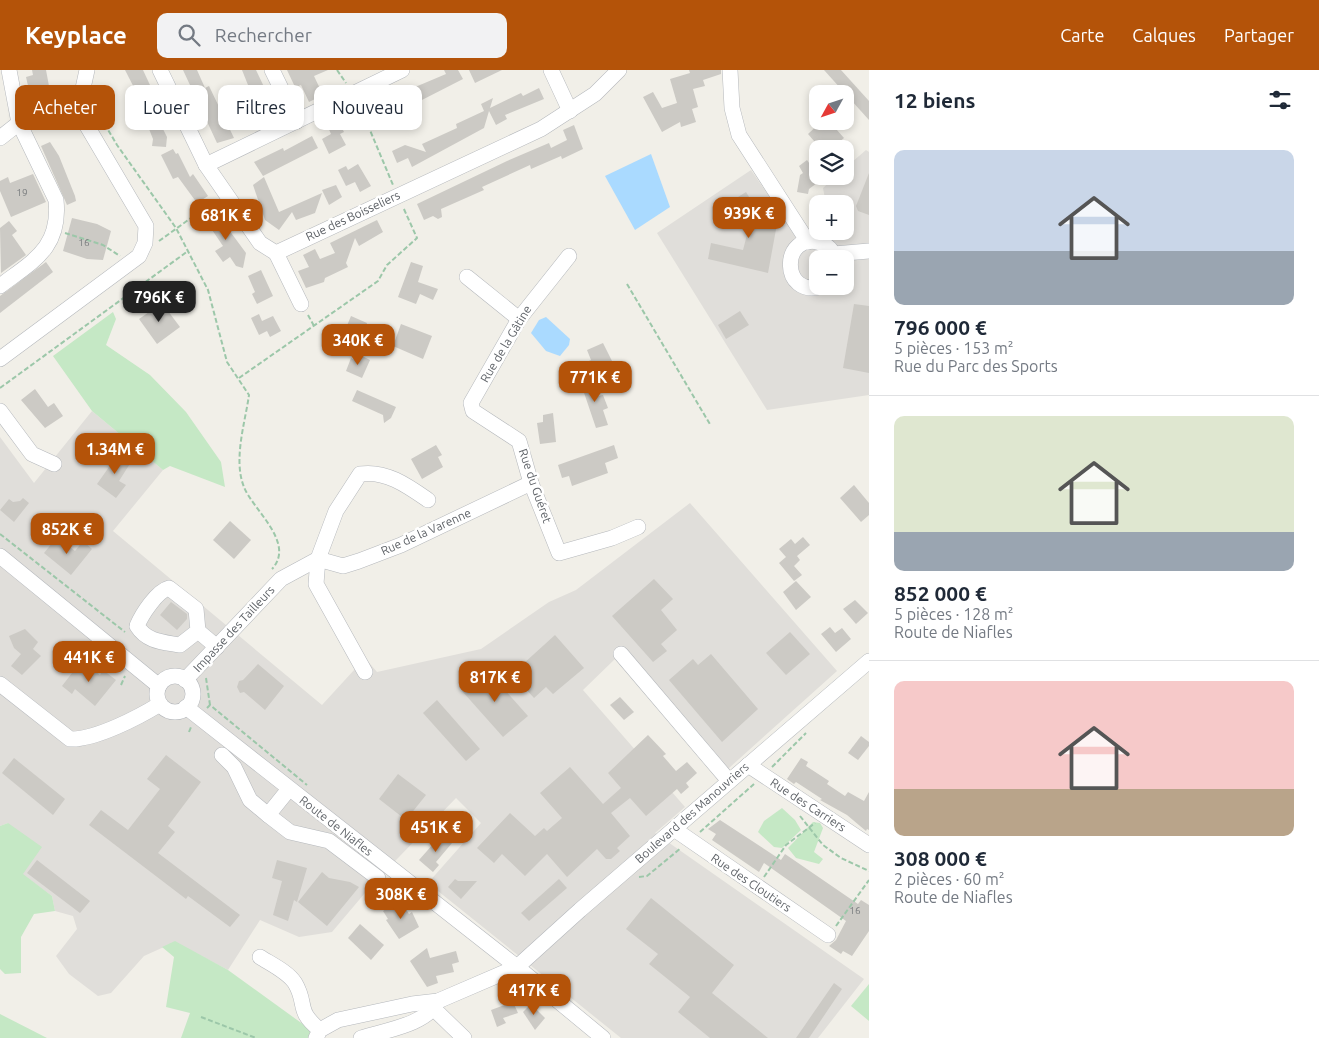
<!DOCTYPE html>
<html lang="fr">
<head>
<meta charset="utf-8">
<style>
	:root { --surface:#fff; --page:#f2f2f3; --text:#1f2937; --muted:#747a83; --line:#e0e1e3; --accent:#b45309 }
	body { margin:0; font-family:Ubuntu,sans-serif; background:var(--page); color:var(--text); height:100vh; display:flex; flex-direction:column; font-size:19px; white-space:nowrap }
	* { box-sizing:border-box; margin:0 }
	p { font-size:16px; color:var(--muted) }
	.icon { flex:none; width:28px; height:28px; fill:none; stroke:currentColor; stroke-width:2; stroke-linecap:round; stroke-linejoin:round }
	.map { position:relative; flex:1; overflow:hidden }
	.sheet { display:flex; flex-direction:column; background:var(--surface); width:450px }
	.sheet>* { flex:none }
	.hud { position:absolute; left:15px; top:15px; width:475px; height:45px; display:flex; gap:10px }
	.needle { width:32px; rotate:230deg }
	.controls { position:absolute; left:809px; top:15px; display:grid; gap:10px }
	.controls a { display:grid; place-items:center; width:45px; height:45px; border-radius:10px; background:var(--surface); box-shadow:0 2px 8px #0003; font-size:25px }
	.price { position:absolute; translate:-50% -42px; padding:0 11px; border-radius:10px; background:var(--accent); color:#fff; font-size:16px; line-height:32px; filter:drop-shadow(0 1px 2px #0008) }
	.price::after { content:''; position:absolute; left:50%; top:30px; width:15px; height:11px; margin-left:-8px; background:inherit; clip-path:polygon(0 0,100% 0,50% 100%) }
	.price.selected { background:#222; color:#fff }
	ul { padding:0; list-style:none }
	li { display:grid; align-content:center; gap:10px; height:265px; padding:0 25px }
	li+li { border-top:1px solid var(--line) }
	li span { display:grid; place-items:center; height:155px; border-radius:10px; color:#555 }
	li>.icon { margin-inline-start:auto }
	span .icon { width:90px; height:90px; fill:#fffc; stroke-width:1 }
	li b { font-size:21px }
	h2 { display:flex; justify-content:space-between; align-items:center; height:60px; padding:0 25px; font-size:21px }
	.chip { padding:0 18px; border-radius:10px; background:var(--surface); box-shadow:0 2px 8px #0003; font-size:18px; line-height:45px }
	.chip.selected { background:var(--accent); color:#fff }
	header { display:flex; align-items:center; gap:30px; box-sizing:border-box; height:70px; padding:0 25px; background:var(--accent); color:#fff }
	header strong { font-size:24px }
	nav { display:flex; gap:28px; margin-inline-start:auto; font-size:18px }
	.search { width:350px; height:45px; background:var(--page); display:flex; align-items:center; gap:12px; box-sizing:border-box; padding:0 18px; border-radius:10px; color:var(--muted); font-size:19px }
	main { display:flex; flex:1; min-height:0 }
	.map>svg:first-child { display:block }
</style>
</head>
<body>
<header>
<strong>Keyplace</strong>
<div class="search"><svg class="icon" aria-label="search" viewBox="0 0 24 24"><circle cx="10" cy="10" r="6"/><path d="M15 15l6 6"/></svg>Rechercher</div>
<nav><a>Carte</a><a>Calques</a><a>Partager</a></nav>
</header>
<main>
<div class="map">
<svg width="869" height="968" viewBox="0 0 869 968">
	<rect width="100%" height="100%" fill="#f1efe8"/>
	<g fill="#e0deda" fill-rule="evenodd">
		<path d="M866,80L869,82V325L767,340L657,163L751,100L797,167L819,161H845V134H826L823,118L836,106H845V98ZM818,189H845V216H818Z"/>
		<path d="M92,341L163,400L113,461L322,635L365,588L377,602L481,579L549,532L576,520L690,433L837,601L719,707L615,589L583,620L685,737L655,763L864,909L818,968H621L428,813L481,753L456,728L370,817L332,862L299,867L260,850L228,900L175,872L144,886L111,923L98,926L69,904L56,886L77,859L73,846L55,841L52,826L22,804L8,753L0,756V367L34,413Z"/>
	</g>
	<g fill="#c5e8c5">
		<path d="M113,242L116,249L106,275L150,305L186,342L221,392L225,417L170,396L163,400L92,341L53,286Z"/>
		<path d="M782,738L795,750L801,760L782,778L774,777L758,762L764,751Z"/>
		<path d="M813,752L820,753L823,758L814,782L823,789L819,794L796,788L788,778Z"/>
		<path d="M8,753L42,777L23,804L52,826L55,841L34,844L21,867V903L5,904L0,899V756Z"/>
		<path d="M175,871L228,900L311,960L308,968H181L190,943L166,937L174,887L162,877Z"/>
		<path d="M869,914V951L851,936Z"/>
		<path d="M0,944L47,968H0Z"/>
	</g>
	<g fill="#aadaff">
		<path d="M651,84L670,137L635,160L605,106Z"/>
		<path d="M546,247L570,269L569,275L560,286L546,281L531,263L539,250Z"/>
	</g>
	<g fill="#cccac5">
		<path d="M32,0H46L49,16L29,20L26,7L33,5Z"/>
		<path d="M125,0H143L162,41L149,47Z"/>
		<path d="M183,0H197L205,18L209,16L234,68L217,73Z"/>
		<path d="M242,0H256L265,19L252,25Z"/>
		<path d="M287,0H328L314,6L323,25L309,32L301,15L295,17Z"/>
		<path d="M444,0H458L463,9L418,32L399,43L400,46L379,56L370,36L380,32L382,36L387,33L388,35L404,28L401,23L446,4Z"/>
		<path d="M469,0H502L475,13Z"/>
		<path d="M689,0H721V4L703,10L705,16L693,19L698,37L692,39L696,52L681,57L680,52L662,62L643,27L653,22L662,38L677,33L670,9L690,3Z"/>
		<path d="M824,0H841L869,31V50Z"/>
		<path d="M539,18L544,29L505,45L507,49L496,55L489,41L484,58L412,97L408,88L397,93L392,81L405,75L426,82L422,74L457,58L456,54L484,41L481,34L493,28L490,38L521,23L523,26Z"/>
		<path d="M257,29L267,48L254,55L244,35Z"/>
		<path d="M158,49L167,67L166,77L152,76L153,69L147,54Z"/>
		<path d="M338,50L344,62L340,64L346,75L329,84L322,69L331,64L327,55Z"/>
		<path d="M822,51H829L844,68L831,79H821L808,64Z"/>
		<path d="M574,55L583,79L562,89L561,86L531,99L530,95L482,117L484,120L441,139L442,147L438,149L433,146L424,150L417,134L507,91L549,73L551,78L567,70L563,60Z"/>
		<path d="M312,66L318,78L263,106L254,92L283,78L284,81Z"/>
		<path d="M50,72L59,86L75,126L76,131L67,135L41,76Z"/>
		<path d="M173,79L176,84L178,83L190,107L193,104L208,126L197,133L178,107L173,109L161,85Z"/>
		<path d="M807,90L814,100L810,103L817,113L809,119L808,124L797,122L800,105L803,103L799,96Z"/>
		<path d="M358,94L371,116L360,122L355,112L346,116L338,100L346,96L348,100Z"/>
		<path d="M869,103V145L858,141L856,136Z"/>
		<path d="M33,104L46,132L11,147L0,121V111L8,107L10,113Z"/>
		<path d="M264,107L279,142L322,123L315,143L296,150L292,142L279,160L265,150L253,115Z"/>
		<path d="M336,115L342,127L329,135L322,120Z"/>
		<path d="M746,122L761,146L769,141L777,154L768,203L708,189L711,173L743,180L748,161L730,132Z"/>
		<path d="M215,141L246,183L243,198L236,196L230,187L223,192L215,181L223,176L204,148Z"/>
		<path d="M72,148L97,154L111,161L103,190L87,189L63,181Z"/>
		<path d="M377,150L383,162L359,176L355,168L346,193L348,197L325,208L324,212L306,218L298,201L309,197L303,185L315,179L320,189L335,183L330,173Z"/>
		<path d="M9,151L17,161L12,165L26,185L1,203L0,158Z"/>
		<path d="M46,192L53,202L0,243V226Z"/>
		<path d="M411,192L423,196L418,212L438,219L433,230L420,224L416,234L398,227Z"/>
		<path d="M261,200L273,226L257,234L252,224L255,222L248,206Z"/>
		<path d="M162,233L180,257L157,274L139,249Z"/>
		<path d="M854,234L869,236V303L843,298Z"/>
		<path d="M740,241L749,255L726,269L718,255Z"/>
		<path d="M259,244L262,251L273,246L281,261L270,267L267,261L259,265L251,248Z"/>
		<path d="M351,246L367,253L365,261L375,265L370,277L360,273L362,267L349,262L350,260L346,258Z"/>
		<path d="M401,254L432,266L423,289L393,276Z"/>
		<path d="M603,273L612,291L583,305L578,296L591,290L587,280Z"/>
		<path d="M360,285L370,290L362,308L346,301L351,288L357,291Z"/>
		<path d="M591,307L598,326L603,325L608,338L603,340L608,355L596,358L580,311Z"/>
		<path d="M35,319L48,337L54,333L63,346L45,358L21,330Z"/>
		<path d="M357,320L396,337L391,348L384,353L383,345L352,331Z"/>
		<path d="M553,343L556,372L540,374L537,353L543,352V345Z"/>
		<path d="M436,375L442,385L438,387L443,397L422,409L411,389Z"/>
		<path d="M614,375L618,388L605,393L608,403L572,416L569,406L562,408L558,395Z"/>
		<path d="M116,381L131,392L119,411L126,415L116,428L97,414L114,390L111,388Z"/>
		<path d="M854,415L869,433V445L861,452L840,428Z"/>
		<path d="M23,428L29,433L14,452L0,440L9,429L13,432L20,431Z"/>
		<path d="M230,451L251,470L234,489L213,470Z"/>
		<path d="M57,467L75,481L83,471L92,479L71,505L44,483Z"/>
		<path d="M803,467L810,475L797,486L800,490L794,496L802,505L794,511L779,493L786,487L779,479L791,469L795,474Z"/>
		<path d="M654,509L673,529L661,540L677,560L661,574L667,581L653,592L612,546Z"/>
		<path d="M796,511L811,527L796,540L783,522Z"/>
		<path d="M855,530L868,543L856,554L843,539Z"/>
		<path d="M171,532L187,544V549L177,560L160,545Z"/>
		<path d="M830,557L835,563L842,558L851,569L836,582L821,564Z"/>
		<path d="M25,559L38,572L33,579L41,586L22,605L11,596L21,584L14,578L9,566Z"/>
		<path d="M790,562L810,584L786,605L766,583Z"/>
		<path d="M555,565L584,598L553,624L546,617L534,628L512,604Z"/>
		<path d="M711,584L758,639L722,672L669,610L693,589L698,595Z"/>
		<path d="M82,590L100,605L103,600L116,610L95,636L75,619L72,624L62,616Z"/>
		<path d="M258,594L284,616L265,640L244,622L240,623L237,617L239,611L243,610Z"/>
		<path d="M487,600L528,646L503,667L462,621Z"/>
		<path d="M620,627L634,642L624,650L610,635Z"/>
		<path d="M437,630L480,679L466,691L423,643Z"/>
		<path d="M648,665L666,684L663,686L676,701L687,692L697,703L686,713L689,717L681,724L677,719L646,746L630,728L611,743L630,766L617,778L620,781L611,789H606L597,779L567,807L547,784L525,806L502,784L494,793L477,778L510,743L535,766L544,758L547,761L562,748L540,723L570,697L603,734L621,718L608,703Z"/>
		<path d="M861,666L869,672V676L858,690L848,683Z"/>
		<path d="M166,685L201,712L168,756L175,762L158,783L240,845L230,857L188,826L186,829L89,755L101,740L128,760L160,719L147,709Z"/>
		<path d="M14,688L65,729L53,745L2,703Z"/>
		<path d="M801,688L808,692L806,696L829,711L827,714L845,726L848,722L864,731L869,722V760L867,759L866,761L847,745L820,730L822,729L796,712L794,714L787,709Z"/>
		<path d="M398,704L426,725L406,750L379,729Z"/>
		<path d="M720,750L781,790L785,784L858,834L861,830L869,835V861L852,886L843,881L841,884L829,876L836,870L846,851L764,793L759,802L712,770L716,764L708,759Z"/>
		<path d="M442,764L452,773L436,792L439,795L433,802L419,790Z"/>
		<path d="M37,790L90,831L80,843L27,803Z"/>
		<path d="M277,790L307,798L297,832L294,830L288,851L273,845L282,811L272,808Z"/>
		<path d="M322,802L329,808L350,812L359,817L327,856L298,832Z"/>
		<path d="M455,809L458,811H477L461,829L448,817Z"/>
		<path d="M559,809L567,818L529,851L521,843Z"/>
		<path d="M651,828L734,895L712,923L768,968H710L678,942L690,927L649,894L658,884L626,859Z"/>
		<path d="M400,830L409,844L412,842L419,857L399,869L386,850L388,849L383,841Z"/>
		<path d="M360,854L384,875L371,890L348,868Z"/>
		<path d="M427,878L430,888L456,881L459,892L452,894L454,902L436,906L438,913L427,917L410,891Z"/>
		<path d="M834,913L842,919L809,968H796Z"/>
		<path d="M513,932L518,943L503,948L506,953L497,957L491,940Z"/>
		<path d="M531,934L545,948L535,960L523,942Z"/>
	</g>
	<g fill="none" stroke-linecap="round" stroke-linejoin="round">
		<defs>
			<g id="minor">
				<path d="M160,0L206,95L260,173L276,183L541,59L595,24L619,0"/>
				<path d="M272,0L297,51"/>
				<path d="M551,0L570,41"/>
				<path d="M730,0L732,38L739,65L808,172"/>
				<path d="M0,68L28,46L57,36L80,32"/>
				<path d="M206,95L402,0"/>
				<path d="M276,183L301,234"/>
				<path d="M834,184L869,181"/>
				<path d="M569,186L519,249L471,333L473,341L519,371L531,413L559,483L612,468L638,457"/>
				<path d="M467,207L519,249"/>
				<path d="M0,216C33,191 61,178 56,130L19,53L9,0"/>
				<path d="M823,216C779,230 781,160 820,173C828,175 833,181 835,189"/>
				<path d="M0,289L139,186L145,173L146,156L87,56L80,32L87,0"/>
				<path d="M0,341L32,384L54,394"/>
				<path d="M0,486L159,616"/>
				<path d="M198,561L180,575C163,572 147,572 137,556C142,544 157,521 169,518L196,539L198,561L217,577"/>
				<path d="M621,584L729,711"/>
				<path d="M365,602L316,514L318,489L343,496L359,491L401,475L531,413"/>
				<circle cx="175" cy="624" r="18"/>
				<path d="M185,610L281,509L318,489L336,441L360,404C386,400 408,416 428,430"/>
				<path d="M0,614L70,669C95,670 139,647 160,634"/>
				<path d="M186,637L517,897L603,968"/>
				<path d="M222,685L234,697L250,730L268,745L289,719"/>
				<path d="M748,695L869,775"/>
				<path d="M268,745L290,762L329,771L378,808"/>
				<path d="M674,759L828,865"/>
				<path d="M260,887C271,894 288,902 295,913C308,935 295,940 320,960"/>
				<path d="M434,939L464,968"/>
				<path d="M316,968L320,960L338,950L412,934L438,931L517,897L580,840L869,591"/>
				<path d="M361,968C386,960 426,955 438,931"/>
			</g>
		</defs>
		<use href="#minor" stroke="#b5b8bc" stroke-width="16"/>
		<g stroke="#9cc7a9" stroke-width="2" stroke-dasharray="5 2.5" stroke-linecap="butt">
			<path d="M337,0L346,13"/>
			<path d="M359,34L393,115"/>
			<path d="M97,41L117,75L176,158L208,220L227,292L249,325C245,353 233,390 244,417C253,440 296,473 272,499"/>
			<path d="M65,163L103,175L120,186"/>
			<path d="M159,171L216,130"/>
			<path d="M627,214L711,356"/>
			<path d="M308,245L314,256"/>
			<path d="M239,308L378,211L387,195L417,168L403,137"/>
			<path d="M0,318L188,181"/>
			<path d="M0,464L125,562"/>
			<path d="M206,608L210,635"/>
			<path d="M121,615L125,606"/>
			<path d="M207,638L210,635L307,715"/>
			<path d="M189,662L191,657"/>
			<path d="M772,697L806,663"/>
			<path d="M800,746L823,775L841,788L869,801"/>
			<path d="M700,762L754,714"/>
			<path d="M639,807L647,806L681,778"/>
			<path d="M764,807L786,775L815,753"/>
			<path d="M836,856L869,810"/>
			<path d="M201,947L256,968"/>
		</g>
		<use href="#minor" stroke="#fff" stroke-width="15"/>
	</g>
	<g text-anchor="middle" stroke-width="5" stroke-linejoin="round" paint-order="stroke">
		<g font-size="10" fill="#7a7d7f">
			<text x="22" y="126">19</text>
			<text x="84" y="176">16</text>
			<text x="855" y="844">16</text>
		</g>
		<g font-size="12" fill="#5f6368" stroke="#fff">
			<text transform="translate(353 146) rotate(-25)" y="4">Rue des Boisseliers</text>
			<text transform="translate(506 274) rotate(-59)" y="4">Rue de la Gâtine</text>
			<text transform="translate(535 416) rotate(71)" y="4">Rue du Guéret</text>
			<text transform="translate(426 462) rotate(-24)" y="4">Rue de la Varenne</text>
			<text transform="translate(234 559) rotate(-47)" y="4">Impasse des Tailleurs</text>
			<text transform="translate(808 735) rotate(33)" y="4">Rue des Carriers</text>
			<text transform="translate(692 743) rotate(-41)" y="4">Boulevard des Manouvriers</text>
			<text transform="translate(336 756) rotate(38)" y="4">Route de Niafles</text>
			<text transform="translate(751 813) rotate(34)" y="4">Rue des Cloutiers</text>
		</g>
	</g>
</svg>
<div class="controls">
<a><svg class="needle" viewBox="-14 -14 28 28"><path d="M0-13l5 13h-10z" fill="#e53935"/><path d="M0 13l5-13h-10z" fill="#747a83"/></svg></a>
<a><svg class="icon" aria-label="layers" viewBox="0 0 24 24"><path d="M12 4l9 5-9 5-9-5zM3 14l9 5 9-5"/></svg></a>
<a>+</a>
<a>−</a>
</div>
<b class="price" style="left:749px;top:169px">939K €</b>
<b class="price" style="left:226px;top:171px">681K €</b>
<b class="price selected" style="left:159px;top:253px">796K €</b>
<b class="price" style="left:358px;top:296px">340K €</b>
<b class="price" style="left:595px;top:333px">771K €</b>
<b class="price" style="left:115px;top:405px">1.34M €</b>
<b class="price" style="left:67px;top:485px">852K €</b>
<b class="price" style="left:89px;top:613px">441K €</b>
<b class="price" style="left:495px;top:633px">817K €</b>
<b class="price" style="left:436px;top:783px">451K €</b>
<b class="price" style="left:401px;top:850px">308K €</b>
<b class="price" style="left:534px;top:946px">417K €</b>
<div class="hud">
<a class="chip selected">Acheter</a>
<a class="chip">Louer</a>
<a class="chip">Filtres</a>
<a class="chip">Nouveau</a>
</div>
</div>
<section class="sheet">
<h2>12 biens<svg class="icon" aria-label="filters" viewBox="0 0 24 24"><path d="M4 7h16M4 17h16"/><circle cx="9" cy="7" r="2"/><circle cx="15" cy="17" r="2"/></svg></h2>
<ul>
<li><span style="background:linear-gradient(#c9d6e8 65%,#9aa5b1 0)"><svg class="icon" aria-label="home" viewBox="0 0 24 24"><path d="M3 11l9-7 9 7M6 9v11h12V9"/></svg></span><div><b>796 000 €</b><p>5 pièces · 153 m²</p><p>Rue du Parc des Sports</p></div></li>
<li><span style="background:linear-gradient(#dfe7d0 75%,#9aa5b1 0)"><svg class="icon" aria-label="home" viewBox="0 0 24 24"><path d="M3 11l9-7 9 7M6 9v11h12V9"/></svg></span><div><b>852 000 €</b><p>5 pièces · 128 m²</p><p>Route de Niafles</p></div></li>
<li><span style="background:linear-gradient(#f6c9c9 70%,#b9a48a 0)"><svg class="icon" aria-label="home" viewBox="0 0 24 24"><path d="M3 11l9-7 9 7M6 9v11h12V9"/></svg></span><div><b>308 000 €</b><p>2 pièces · 60 m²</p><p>Route de Niafles</p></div></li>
</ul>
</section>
</main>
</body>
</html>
